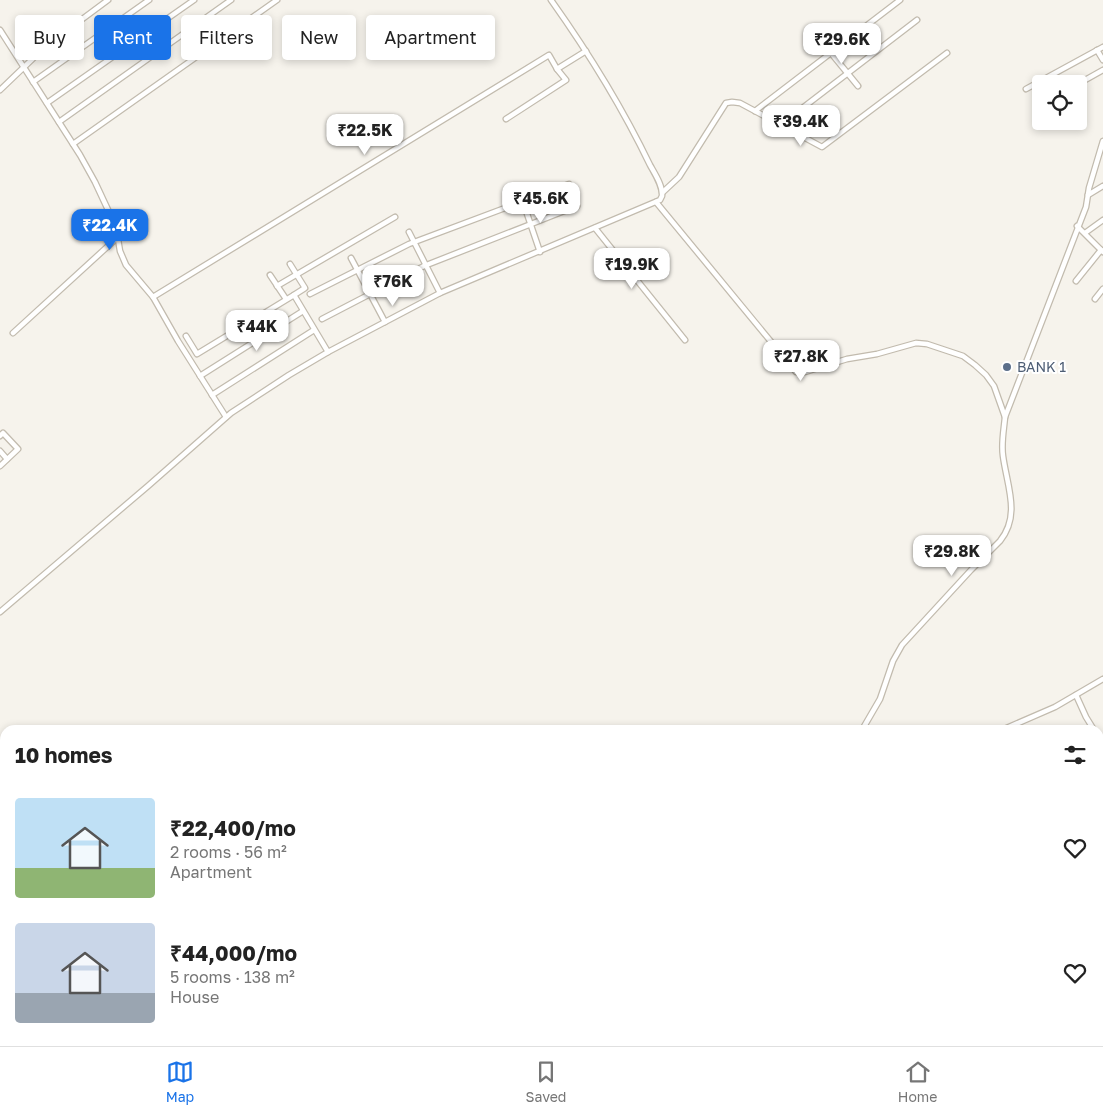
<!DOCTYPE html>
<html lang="en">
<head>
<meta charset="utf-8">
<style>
	:root { --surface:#fff; --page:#f6f6f6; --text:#222; --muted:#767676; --line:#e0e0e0; --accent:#1a73e8 }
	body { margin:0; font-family:"Golos Text",sans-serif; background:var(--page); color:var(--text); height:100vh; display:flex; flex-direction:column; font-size:19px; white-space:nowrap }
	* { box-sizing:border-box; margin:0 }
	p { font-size:16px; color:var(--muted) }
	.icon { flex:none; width:28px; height:28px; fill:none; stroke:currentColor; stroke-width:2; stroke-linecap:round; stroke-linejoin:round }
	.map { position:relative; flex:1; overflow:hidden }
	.sheet { position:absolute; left:0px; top:725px; width:1104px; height:321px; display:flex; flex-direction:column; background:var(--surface); border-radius:15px 15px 0 0; box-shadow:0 2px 8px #0003 }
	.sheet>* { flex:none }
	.hud { position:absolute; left:15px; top:15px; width:500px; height:45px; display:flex; gap:10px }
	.tools { position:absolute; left:1032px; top:75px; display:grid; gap:10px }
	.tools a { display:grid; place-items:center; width:55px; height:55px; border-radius:5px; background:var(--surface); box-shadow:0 2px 8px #0003; font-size:25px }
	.price { position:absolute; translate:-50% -42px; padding:0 11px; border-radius:10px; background:#fff; color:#222; font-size:16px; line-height:32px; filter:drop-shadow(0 1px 2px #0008) }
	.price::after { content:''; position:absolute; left:50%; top:30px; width:15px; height:11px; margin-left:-8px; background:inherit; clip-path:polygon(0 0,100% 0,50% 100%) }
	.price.on { background:var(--accent); color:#fff }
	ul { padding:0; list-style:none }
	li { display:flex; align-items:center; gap:15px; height:125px; padding:0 15px }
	li span { display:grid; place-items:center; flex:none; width:140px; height:100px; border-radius:5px; color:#555 }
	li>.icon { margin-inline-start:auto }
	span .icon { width:60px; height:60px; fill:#fffc; stroke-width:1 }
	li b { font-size:21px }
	h2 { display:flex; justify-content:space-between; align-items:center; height:60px; padding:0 15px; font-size:21px }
	.pill { padding:0 18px; border-radius:5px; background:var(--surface); box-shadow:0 2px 8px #0003; font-size:18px; line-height:45px }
	.pill.on { background:var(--accent); color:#fff }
	.dock { display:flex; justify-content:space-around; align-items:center; height:70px; border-top:1px solid var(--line); background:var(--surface); font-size:14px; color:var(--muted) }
	.dock a { display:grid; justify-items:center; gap:2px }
	.dock .on { color:var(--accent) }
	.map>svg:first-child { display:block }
</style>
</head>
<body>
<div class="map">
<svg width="1103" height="1046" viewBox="0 0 1103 1046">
	<rect width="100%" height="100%" fill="#f6f3ec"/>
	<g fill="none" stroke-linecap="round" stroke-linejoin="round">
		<defs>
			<g id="street">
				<path d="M0,30L80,155L95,182L116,227L120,251L126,265L153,297L178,341L226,417"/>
				<path d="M187,31L202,53"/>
				<path d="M1097,50L1103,60"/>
				<path d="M831,53L858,86"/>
				<path d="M33,82L149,0"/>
				<path d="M1078,84L1103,70"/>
				<path d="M1026,89L1103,47"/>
				<path d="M0,90L46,46L108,0"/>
				<path d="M47,103L194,0"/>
				<path d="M1038,106L1041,104"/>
				<path d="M755,111L900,0"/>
				<path d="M506,119L566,80L557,69"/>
				<path d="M59,122L231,0"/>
				<path d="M779,126L917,20"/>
				<path d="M73,144L277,0"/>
				<path d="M663,192L679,177L726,103L732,102L740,103L822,147L947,53"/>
				<path d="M1088,195L1103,186"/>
				<path d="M523,202L540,252"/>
				<path d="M656,202L796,372H805L847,359L877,354L916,343L927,344L963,356L975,365L986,375L994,386L1005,417"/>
				<path d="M1077,226L1103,252"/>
				<path d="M595,228L685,340"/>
				<path d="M409,232L440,293"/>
				<path d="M1085,233L1103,220"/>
				<path d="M351,258L385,322"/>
				<path d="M290,264L305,288L294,295"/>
				<path d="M270,275L286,299"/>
				<path d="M1076,281L1101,250"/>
				<path d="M277,286L395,217"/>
				<path d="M310,294L409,244L569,184"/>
				<path d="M153,297L549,55L557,69L586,51"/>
				<path d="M1095,299L1103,289"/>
				<path d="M322,319L424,266L577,206"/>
				<path d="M13,333L118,237"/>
				<path d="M186,336L197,354L294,295L328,352"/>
				<path d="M200,376L303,311"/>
				<path d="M212,395L314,330"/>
				<path d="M0,436L3,433L18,449L0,466"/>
				<path d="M0,451L7,459"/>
				<path d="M0,612L148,486L231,413L289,375L328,352L440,293L660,200L662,196C663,186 655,174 650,165C622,107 588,52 551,0"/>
				<path d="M1076,695L1086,717L1094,730"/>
				<path d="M862,730L880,699L893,661L902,645L971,570L1000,541C1021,515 1007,486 1003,456C1001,443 1004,429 1005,417L1086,207L1089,188L1103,141"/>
				<path d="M1002,730L1055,707L1103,679"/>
				<path d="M1099,740L1103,748"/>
				<path d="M615,1041L616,1046"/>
				<path d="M800,1041V1046"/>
				<path d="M412,1046L417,1041"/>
			</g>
			<g id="highway">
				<path d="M0,791L5,793"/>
				<path d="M0,799L5,801"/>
				<path d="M847,1041L883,1046"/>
				<path d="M920,1041L951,1046"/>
			</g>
		</defs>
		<use href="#street" stroke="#c2bbae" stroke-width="7"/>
		<use href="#highway" stroke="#e0a43c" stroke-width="11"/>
		<use href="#street" stroke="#fff" stroke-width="4.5"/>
		<use href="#highway" stroke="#ffcf6e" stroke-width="9"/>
	</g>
	<circle fill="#5c6f8a" stroke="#fff" stroke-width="2" cx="1007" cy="367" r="5"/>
	<g text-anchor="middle" stroke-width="4" stroke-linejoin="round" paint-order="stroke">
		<g font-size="14" fill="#4e5e75" stroke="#fff" text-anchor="start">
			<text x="1017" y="372">BANK 1</text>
		</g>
	</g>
</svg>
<div class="tools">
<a><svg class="icon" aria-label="locate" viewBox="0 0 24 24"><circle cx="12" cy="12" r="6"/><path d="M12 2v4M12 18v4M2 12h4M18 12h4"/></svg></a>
</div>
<b class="price" style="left:842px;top:65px">₹29.6K</b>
<b class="price" style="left:801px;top:147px">₹39.4K</b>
<b class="price" style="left:365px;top:156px">₹22.5K</b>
<b class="price" style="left:541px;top:224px">₹45.6K</b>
<b class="price on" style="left:110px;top:251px">₹22.4K</b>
<b class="price" style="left:632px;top:290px">₹19.9K</b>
<b class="price" style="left:393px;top:307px">₹76K</b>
<b class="price" style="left:257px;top:352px">₹44K</b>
<b class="price" style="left:801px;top:382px">₹27.8K</b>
<b class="price" style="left:952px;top:577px">₹29.8K</b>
<div class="hud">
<a class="pill">Buy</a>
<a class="pill on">Rent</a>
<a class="pill">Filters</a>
<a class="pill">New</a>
<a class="pill">Apartment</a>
</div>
<section class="sheet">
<h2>10 homes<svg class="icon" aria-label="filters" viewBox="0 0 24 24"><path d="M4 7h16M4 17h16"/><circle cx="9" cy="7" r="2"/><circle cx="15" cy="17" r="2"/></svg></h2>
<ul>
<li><span style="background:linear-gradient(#bfe0f5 70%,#8fb573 0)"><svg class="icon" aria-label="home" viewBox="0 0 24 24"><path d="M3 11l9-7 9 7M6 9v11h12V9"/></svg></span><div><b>₹22,400/mo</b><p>2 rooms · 56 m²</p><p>Apartment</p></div><svg class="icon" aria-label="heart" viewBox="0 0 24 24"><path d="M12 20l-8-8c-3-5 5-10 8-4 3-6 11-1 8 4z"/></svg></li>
<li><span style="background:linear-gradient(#c9d6e8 70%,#9aa5b1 0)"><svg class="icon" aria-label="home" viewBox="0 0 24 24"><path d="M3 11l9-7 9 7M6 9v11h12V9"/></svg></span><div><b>₹44,000/mo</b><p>5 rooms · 138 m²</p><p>House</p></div><svg class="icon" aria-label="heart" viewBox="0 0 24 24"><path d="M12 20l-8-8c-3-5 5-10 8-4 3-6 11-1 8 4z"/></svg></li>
</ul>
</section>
</div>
<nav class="dock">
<a class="on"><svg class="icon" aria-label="map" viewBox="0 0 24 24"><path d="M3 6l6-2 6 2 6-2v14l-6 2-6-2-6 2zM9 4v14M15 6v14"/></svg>Map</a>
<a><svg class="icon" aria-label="saved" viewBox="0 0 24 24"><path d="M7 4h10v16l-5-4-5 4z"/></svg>Saved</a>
<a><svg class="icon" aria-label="home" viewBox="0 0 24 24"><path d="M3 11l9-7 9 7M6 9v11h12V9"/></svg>Home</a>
</nav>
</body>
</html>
